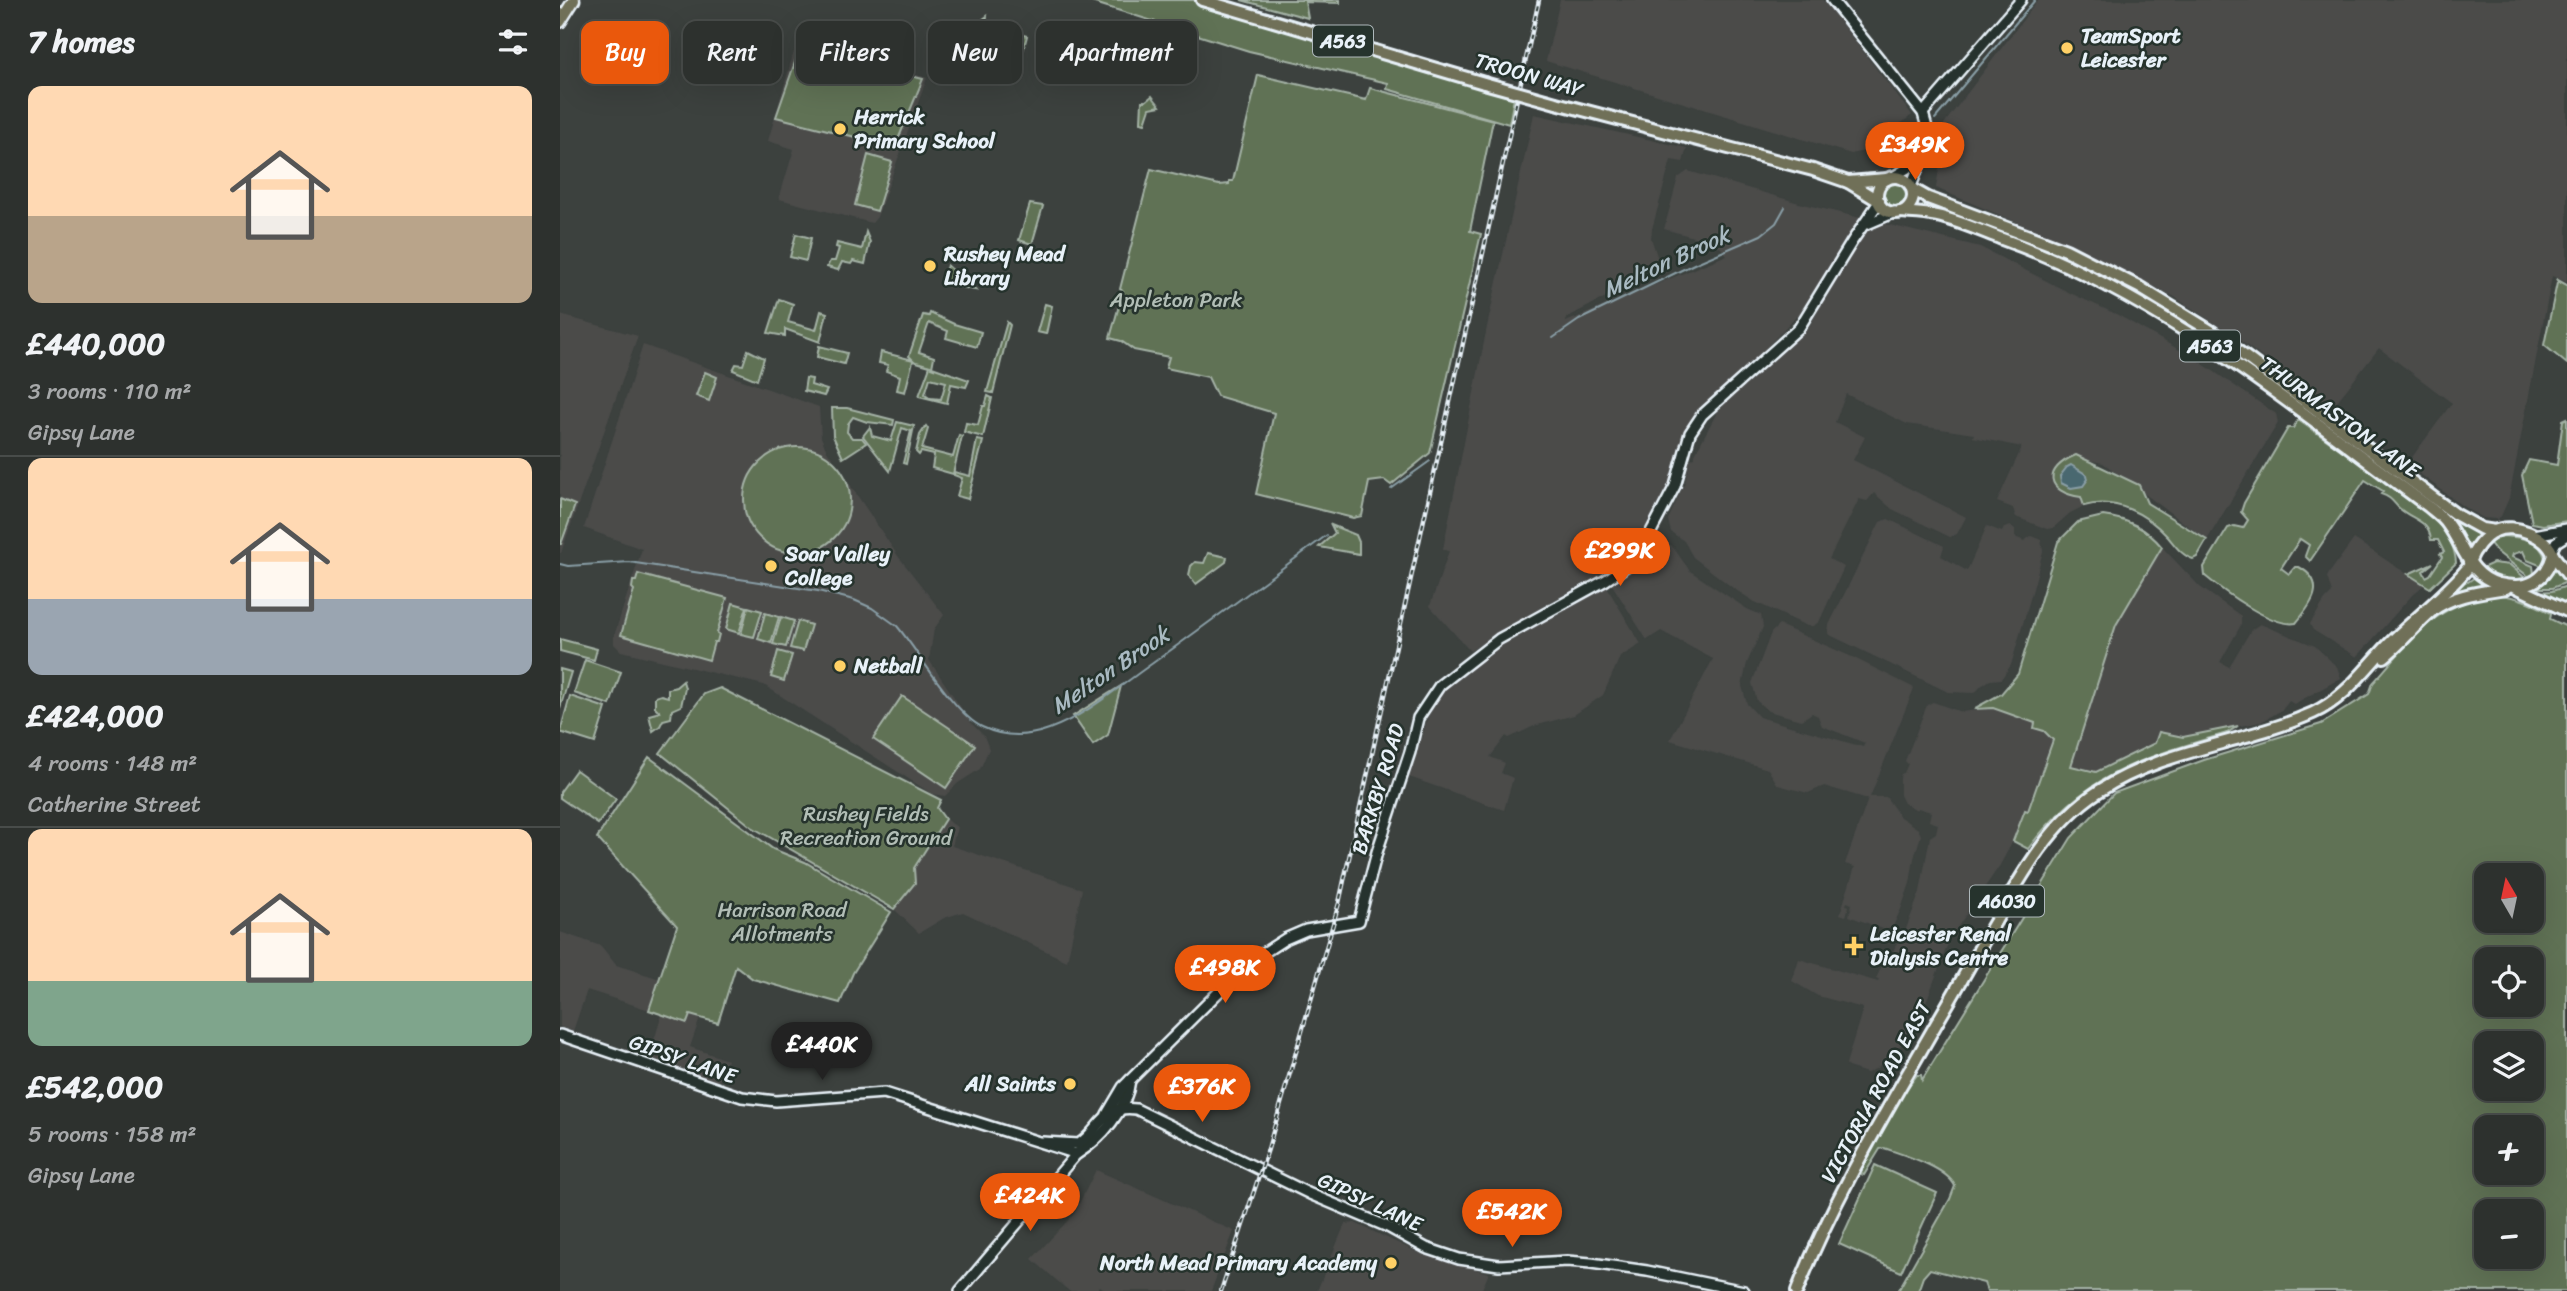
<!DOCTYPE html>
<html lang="en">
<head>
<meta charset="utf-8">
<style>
	:root { --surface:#2d312e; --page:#393d3a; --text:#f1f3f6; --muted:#a7a9aa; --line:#484c4a; --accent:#ea580c }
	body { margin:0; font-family:Sriracha,sans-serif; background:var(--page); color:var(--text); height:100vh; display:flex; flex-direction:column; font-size:26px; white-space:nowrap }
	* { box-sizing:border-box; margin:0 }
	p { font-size:23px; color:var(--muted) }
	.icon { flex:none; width:38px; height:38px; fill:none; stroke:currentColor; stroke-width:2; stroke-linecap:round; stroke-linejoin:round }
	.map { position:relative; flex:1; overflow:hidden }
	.sheet { display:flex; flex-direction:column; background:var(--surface); width:560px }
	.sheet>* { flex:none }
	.hud { position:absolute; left:21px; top:21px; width:665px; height:63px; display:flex; gap:14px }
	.needle { width:46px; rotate:351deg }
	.controls { position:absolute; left:1914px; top:863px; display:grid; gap:14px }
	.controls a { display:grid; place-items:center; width:70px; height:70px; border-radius:14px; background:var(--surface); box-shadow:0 7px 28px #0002,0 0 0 2px var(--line); font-size:35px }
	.price { position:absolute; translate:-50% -60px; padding:0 16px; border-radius:24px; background:var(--accent); color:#fff; font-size:23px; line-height:46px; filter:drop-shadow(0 2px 4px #0008) }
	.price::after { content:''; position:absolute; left:50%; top:42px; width:21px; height:16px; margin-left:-10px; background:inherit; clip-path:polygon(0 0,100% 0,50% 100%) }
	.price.selected { background:#222; color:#fff }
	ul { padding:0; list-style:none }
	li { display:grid; align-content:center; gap:14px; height:371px; padding:0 28px }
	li+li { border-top:2px solid var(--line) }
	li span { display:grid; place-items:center; height:217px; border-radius:14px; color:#555 }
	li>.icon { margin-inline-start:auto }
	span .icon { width:126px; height:126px; fill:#fffc; stroke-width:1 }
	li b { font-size:30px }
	h2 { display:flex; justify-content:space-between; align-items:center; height:84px; padding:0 28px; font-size:30px }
	.tag { padding:0 24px; border-radius:14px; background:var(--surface); box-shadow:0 7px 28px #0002,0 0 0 2px var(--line); font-size:24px; line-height:63px }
	.tag.selected { background:var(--accent); color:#fff }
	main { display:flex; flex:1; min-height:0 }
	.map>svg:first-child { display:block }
</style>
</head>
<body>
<main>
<section class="sheet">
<h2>7 homes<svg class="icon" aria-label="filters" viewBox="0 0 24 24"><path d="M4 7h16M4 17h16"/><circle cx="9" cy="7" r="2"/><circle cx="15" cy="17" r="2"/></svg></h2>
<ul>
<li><span style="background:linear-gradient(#ffd9b3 60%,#b9a48a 0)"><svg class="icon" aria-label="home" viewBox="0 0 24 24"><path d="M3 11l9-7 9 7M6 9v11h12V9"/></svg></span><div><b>£440,000</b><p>3 rooms · 110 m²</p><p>Gipsy Lane</p></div></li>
<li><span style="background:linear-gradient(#ffd9b3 65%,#9aa5b1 0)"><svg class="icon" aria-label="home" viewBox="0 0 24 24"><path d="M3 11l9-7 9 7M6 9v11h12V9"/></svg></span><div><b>£424,000</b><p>4 rooms · 148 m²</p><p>Catherine Street</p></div></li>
<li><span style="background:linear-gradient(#ffd9b3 70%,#7fa58c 0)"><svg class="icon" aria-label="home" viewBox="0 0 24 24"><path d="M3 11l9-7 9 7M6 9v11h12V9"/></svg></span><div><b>£542,000</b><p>5 rooms · 158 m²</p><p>Gipsy Lane</p></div></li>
</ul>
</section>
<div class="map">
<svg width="2007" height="1291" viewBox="0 0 2007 1291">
	<rect width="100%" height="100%" fill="#3c413e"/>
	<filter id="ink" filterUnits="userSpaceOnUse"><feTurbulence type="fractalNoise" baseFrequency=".0143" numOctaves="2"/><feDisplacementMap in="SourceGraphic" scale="14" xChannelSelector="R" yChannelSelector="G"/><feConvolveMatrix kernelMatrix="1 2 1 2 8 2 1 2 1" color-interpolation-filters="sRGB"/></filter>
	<g filter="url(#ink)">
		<g fill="#4b4b4a">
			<path d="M1000,0H1263L1352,115L1304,151L1291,154L986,61Z"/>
			<path d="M1478,0H2007V282L1992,276L1949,498L1941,516L1937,519L1923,518L1901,505L1847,464L1892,403L1819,348L1771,409L1674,336L1613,296L1494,238L1376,188L1384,137V124Z"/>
			<path d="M244,43L367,78L317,217L312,223L219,199L234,149L208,141L235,48Z"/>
			<path d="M974,114L1127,148L1123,162L1111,160L1092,229L1091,238L1101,268L1006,318V322L1167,255L1160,247L1141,239L1104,229L1118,178L1128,171L1239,203L1420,247L1510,293L1558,315L1637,360L1716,414L1718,423L1647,540L1543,463L1512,457L1495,468L1521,497L1524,506L1510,513L1493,528L1487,529L1456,517L1453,508L1437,502L1462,447L1413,437L1414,434L1347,424L1286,394L1275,422L1305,437L1293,460L1406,517L1397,534L1390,537L1332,509L1314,493L1307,501L1299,499L1269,559L1284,567L1259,622L1253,626H1247L1195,602L1173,588L1133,557L1124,541L1111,532L1108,520L1125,482L1130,459L1135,458V454L1156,414L1168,399L1248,329L1260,307L1253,303L1242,318L1237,315L1124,436L1112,482L1077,548L1068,559L955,622L910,651L870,606L889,551L883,549L927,327Z"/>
			<path d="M0,315L78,336L1,553H0Z"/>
			<path d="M83,345L259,407L261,437L266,449L338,556L384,615L374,629L369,660L412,724L424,736L429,749L420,769L398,783L385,796L372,794L204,685L61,651L54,644V636L82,549L24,528Z"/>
			<path d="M1328,519L1384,546L1381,556L1407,571L1427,526L1442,532L1444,528L1451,526L1455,529V537L1464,541L1471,536L1481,540L1483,551L1474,585L1451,665L1441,679L1430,680L1421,686L1415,693L1388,692L1268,634L1269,625L1320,522Z"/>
			<path d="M1794,539L1864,585L1853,594L1797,657L1753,630L1750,624L1765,600L1772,593L1767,577L1770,572Z"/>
			<path d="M1106,542L1112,546L1130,571L1187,609L1201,615L1203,627L1187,663L1182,686L1187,704L1199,717L1303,747L1305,743L1262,726L1258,716L1252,713L1241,720L1208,711L1197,701L1192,683L1211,633L1219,625L1292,657L1354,688L1310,797H1326L1340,817L1358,829L1361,835L1354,858L1350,883L1341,909L1332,928L1323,929L1289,916L1292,904L1287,902L1286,905L1289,906L1286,916L1280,914L1295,867L1285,864L1308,799L1264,786L1248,793L1218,785L1208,769L1110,740L1153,659L1101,631L1087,640L1051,583L1071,571L1095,543Z"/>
			<path d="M1602,547L1640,587L1681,616V625L1660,662L1669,667L1691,630L1700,624L1755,646L1777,667L1781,678L1734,704L1729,701L1722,710L1701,722L1623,737L1599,732L1595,743L1535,772L1511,766L1556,625Z"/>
			<path d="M1046,586L1081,644L1060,657L1043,695L1014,715L974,726L949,738L946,736L930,757L945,763L941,773L953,778L944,810L849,777L868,717L881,692L907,669L942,645Z"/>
			<path d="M1373,702L1401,712L1433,708L1475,723L1474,728L1484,731L1493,740L1467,811H1464L1453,841L1440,865L1390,938L1368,997L1347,1039L1317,1068L1307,1073L1288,1067L1286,1064L1303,1008L1258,996L1232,981L1239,959L1318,982L1319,980L1316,979L1327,954L1331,956L1340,936L1343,937L1360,892L1370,837L1376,833L1378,824L1369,821L1371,812L1358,808L1357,810L1344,803L1340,795V778L1341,774L1344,773L1348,764L1345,761L1367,705Z"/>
			<path d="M385,819L397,827L392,846L522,889L507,961L403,912L384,918L359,933L334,909L355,883L354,868Z"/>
			<path d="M0,932L41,946L56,965L100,979L158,1023L140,1018L130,1047L167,1060L160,1079L157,1081L89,1057L102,1014L27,990L13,1031L0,1027Z"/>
			<path d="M536,1170L674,1231L651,1291H547L540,1286L536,1291H509L472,1259L514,1214Z"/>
			<path d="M795,1223L859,1253L929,1273L921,1291H757L785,1224Z"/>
		</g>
		<g fill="#617254" stroke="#a4b2a6" stroke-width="2" fill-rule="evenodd">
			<path d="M525,0H634L955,93L949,124L827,89L828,83L689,51Z"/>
			<path d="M681,0H780V3L745,2L748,18Z"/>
			<path d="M427,16L424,41L443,46L448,31L467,36L460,62L445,59L447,51L409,40L417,24Z"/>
			<path d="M240,48L363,79L335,147L216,117Z"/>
			<path d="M698,75L806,100L810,88L933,120L910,231L921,234L870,453L831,485L824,480L809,482L802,516L793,518L696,494L714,413L657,396L648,377L606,368L609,357L574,350L561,341L550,338L563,291L560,289L591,169L659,185L669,184V181H673Z"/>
			<path d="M592,96L600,106L590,108L585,123L581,122L582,101H586Z"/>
			<path d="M308,155L332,162L317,211L295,205Z"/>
			<circle cx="1335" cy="195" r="13"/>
			<path d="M1364,199L1446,232L1455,240L1363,209Z"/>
			<path d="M470,204L483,206L472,244L459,240Z"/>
			<path d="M306,232L310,242L305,264L293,261L291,264L282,262L278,270L267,267L270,261H275L279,248L276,247L277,243L302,249Z"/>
			<path d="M236,234L251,238L246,261L230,257Z"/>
			<path d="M1523,262L1642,329L1643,338L1575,293L1522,266Z"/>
			<path d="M387,265L415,290L382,283Z"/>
			<path d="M1996,279L2007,285V364L1984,345L1997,283H1999Z"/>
			<path d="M219,299L233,304L228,322L256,330L261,311L267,313L260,342L225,329V336L208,333Z"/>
			<path d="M485,304L492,306L486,334L477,332Z"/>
			<path d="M370,313L394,324L421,332L417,347L386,338L388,331L369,323L359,352L374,357L372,367L409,380L406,387L391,384L387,403L359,396L370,366L353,361L345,392L337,390L340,376L326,371L328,365L319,363L321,352L353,360L349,356L363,315L369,316ZM370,378L386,382L381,399L371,398L365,394Z"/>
			<path d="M447,322L450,325L433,393L427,392Z"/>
			<path d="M259,346L287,353L284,364L257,357Z"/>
			<path d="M1669,348L1901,524L1920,534L1910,554L1894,527L1719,388L1667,351Z"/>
			<path d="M188,350L204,358L197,380L173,370L176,364L183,365Z"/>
			<path d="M145,372L157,377L149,401L136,396Z"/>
			<path d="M246,378L252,379L251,385L267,390L264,396L244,391Z"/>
			<path d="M428,396L432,398L423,437L404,432L406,423L418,425L423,406H425Z"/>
			<path d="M272,408H287L334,420L333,425L307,422L293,417L288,424L287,432L292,438H302L306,443L283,458L273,436Z"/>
			<path d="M2007,418V521L1983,525L1972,523L1962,475L1969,460L1997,465L2003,420Z"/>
			<path d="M1738,420L1822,478L1825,482L1830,484C1856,504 1894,526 1896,563L1870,588L1848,574L1873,563L1863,571L1866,577L1870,575L1882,557L1880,554L1884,552L1878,540H1871C1869,520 1852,520 1839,508C1833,502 1831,497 1821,494L1823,491L1805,480L1750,561L1745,556L1749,545L1740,539L1721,568L1729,574L1735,567H1739C1768,583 1752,604 1736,623C1713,628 1663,591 1645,576L1644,567L1668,528L1674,526L1683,528L1688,520L1681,512L1684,503L1728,428H1733Z"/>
			<path d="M337,422L354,426L346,464L343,463L351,431L342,428L330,471L303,436L310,427L312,436L331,441Z"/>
			<path d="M366,426L368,429L362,449L393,457L399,435L402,436L393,474L372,468L374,455L361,452L359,455L356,452L360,435Z"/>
			<path d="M417,440L423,441L408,499L397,496L402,478L394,475V472L410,476Z"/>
			<circle cx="237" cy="500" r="53"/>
			<path d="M1516,455L1579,485L1587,503L1647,540L1637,557L1633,559C1622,556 1615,545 1608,537C1587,514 1556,497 1524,506L1521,497C1486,492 1482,469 1516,455Z"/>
			<path d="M0,499L15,505L1,544H0Z"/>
			<path d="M1543,516C1568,519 1586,528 1602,547L1556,625L1511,766L1536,772L1595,743L1599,732L1623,737L1678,726L1667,733C1581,758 1524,774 1468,849L1453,841L1465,810L1468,811L1493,740L1484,731L1474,728L1475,723L1433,708L1416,709L1417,707L1441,694L1458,674L1498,542L1518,522Z"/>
			<path d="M771,525L796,535L799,542V554L759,547L775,533Z"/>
			<path d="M1943,536C1960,537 1980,539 1985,558L1982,566L1967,560L1963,551L1953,554L1952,557L1973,566L1974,574L1969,577L1936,551L1929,542Z"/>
			<path d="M648,553L667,557L666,562L636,584L629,575L631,566L635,562L644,563Z"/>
			<path d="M1933,563L1950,565L1965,578C1951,583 1933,578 1922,568Z"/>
			<path d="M1995,565L2007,582L1992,588H1976L1975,585Z"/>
			<path d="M78,574L167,598L157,633L159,634L157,642H154L149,660L61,635L74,590L72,588L73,581H76Z"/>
			<path d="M1915,577L1929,587L1881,601L1901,580L1908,582Z"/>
			<path d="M2007,586V604L1977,592L1992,591Z"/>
			<path d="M1938,595C1958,596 1973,604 1991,613L1990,619L2007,627V1291H1427L1424,1283L1370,1269L1363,1277L1358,1291H1338L1390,1199L1395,1186C1386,1167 1344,1155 1324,1148L1320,1149L1304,1175L1301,1174L1303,1167L1337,1102L1357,1075H1361L1362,1080L1511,838L1554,793L1644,760L1761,724L1809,694L1813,683C1852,640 1875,601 1938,595ZM1927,875H1972V920H1927ZM1927,959H1972V1004H1927ZM1927,1043H1972V1088H1927ZM1927,1127H1972V1172H1927ZM1927,1211H1972V1256H1927Z"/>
			<path d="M173,603L187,607L179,633L166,629Z"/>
			<path d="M188,607L202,611L194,637L181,634Z"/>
			<path d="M205,613L219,617L211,643L198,639Z"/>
			<path d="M221,617L234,621L226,647L213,644Z"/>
			<path d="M238,621L251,625L243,651L230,648Z"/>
			<path d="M0,639L37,649L34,660L0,651Z"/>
			<path d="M218,651L232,655L224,681L211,677Z"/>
			<path d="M25,660L61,672L50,705L14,693Z"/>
			<path d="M0,669L11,672L0,708Z"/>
			<path d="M123,681L125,688L121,706L112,710L111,718L103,720L100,726L93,731L89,715L100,712L95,707V697L101,695L108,697V689L116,687Z"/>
			<path d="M561,686L548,735L533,745L513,716Z"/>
			<path d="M160,688L381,800L377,808L385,819L354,868L355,883L334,909L192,827L100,753L144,694Z"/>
			<path d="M10,696L46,708L35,743L0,732Z"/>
			<path d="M342,696L415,745L386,788L313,739Z"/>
			<path d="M89,757L213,849L245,862L331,912L293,973L280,1003L193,979L176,966L158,1023L130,1015L127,1023L89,1010L117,926L37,838Z"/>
			<path d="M16,770L56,799L38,824L0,798V792Z"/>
			<path d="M1315,1165L1377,1193L1341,1272L1279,1244Z"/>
		</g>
		<path fill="#4a6770" stroke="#899ea6" stroke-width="2" d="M1511,465L1527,475L1528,479L1523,486L1511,488L1501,483L1500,476L1507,467Z"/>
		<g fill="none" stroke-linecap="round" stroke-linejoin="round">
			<g stroke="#899ea6" stroke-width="2">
				<path d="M1375,119L1475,0"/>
				<path d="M1328,153L1356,136"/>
				<path d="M993,338L1019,320L1134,264L1201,235L1216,223L1225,207"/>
				<path d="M831,489L870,461"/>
				<path d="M0,564L8,566L69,562L258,591L294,600L312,608L337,626C358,651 395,715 422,727C443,737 467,737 489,729C523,717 554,691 583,670C645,626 706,580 767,535"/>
			</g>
			<defs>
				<g id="secondary">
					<path d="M1272,0L1363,113L1370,139L1351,186"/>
					<path d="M1363,113L1461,0"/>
					<path d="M1333,177L1361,160"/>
					<path d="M1307,224L1335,212"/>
					<path d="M1974,535L2007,529"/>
					<path d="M1992,550L1996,542L2007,535"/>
					<path d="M0,1035L182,1097L216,1101L324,1093L517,1154C541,1139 567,1110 570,1080"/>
					<path d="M547,1114L563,1087L688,963L725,939L746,930L799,921L817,852L850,752L858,718L880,685L939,639L1046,580L1071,563L1081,551L1115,486L1130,433L1142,415L1239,328L1293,240L1319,202"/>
					<path d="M482,1142L519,1144C542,1128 542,1105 576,1109L750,1194L828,1227L866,1248L899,1259L939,1265L1007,1261L1031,1263L1087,1271L1184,1291"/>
					<path d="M400,1291L518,1152"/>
				</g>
				<path id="primary" d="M0,22L14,0"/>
				<g id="highway">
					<path d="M642,0L924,83"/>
					<path d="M996,103L1253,170L1288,182L1319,201"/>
					<circle cx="1335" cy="195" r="18"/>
					<path d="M1288,182L1327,179"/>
					<path d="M1352,189L1368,198L1506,250L1579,287L1651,331L1895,514L1922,529L1935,531"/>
					<path d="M1340,212C1352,213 1365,213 1377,216C1399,221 1421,231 1442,239C1602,296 1733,407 1868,506C1875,512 1883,517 1888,525C1904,547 1909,576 1939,584C1948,586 1956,587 1965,585C1981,581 1989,570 1993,555C1988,536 1953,522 1935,531C1923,538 1914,550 1909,562"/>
					<path d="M1993,555L2007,574"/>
					<path d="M1956,587L2007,611"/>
					<path d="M1824,657C1842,643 1855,625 1872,611C1892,595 1921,592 1946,588"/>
					<path d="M1237,1291C1274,1196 1329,1107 1379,1019C1398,987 1416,954 1435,922C1462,874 1491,822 1539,791C1604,749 1683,744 1753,713C1788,697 1807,665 1834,639C1856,618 1893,588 1910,565"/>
				</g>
			</defs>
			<use href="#secondary" stroke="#e8f1f8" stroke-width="14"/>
			<use href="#primary" stroke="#e8f1f8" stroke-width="15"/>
			<use href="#highway" stroke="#e8f1f8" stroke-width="16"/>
			<use href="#secondary" stroke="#26332d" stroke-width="9"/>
			<use href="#primary" stroke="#706f59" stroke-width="10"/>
			<use href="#highway" stroke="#706f59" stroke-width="10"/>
			<defs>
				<path id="rail" d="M661,1291L708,1149L779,903L979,0"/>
			</defs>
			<use href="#rail" stroke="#e8f1f8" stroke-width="4.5"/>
			<use href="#rail" stroke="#26332d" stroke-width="2" stroke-dasharray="5" stroke-linecap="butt"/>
			<defs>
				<path id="highway-bridge" d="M924,83L996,103"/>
			</defs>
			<use href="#highway-bridge" stroke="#e8f1f8" stroke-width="16" stroke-linecap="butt"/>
			<use href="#highway-bridge" stroke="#706f59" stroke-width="10"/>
		</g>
	</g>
	<g fill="#ffd166" stroke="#26332d" stroke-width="2.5">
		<circle cx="1507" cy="48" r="7"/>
		<circle cx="280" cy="129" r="7"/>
		<circle cx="370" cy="266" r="7"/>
		<circle cx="211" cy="566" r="7"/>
		<circle cx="280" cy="666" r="7"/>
		<path d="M1290.5 935.5h7v7h7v7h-7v7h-7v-7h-7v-7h7z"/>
		<circle cx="510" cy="1084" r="7"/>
		<circle cx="831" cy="1263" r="7"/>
	</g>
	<g text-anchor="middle" stroke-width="5" stroke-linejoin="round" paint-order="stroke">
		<g fill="#26332d" stroke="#aeb8bb" stroke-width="2">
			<rect x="753" y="25.5" width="60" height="31" rx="5"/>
			<rect x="1620" y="330.5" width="60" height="31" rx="5"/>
			<rect x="1410" y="885.5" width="74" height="31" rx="5"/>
		</g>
		<g font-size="19" font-weight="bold" fill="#e8f1f8">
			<text x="783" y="48">A563</text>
			<text x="1650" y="353">A563</text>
			<text x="1447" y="908">A6030</text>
		</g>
		<g font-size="21" font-weight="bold" fill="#e8f1f8" stroke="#26332d" text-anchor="start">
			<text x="1521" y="43">TeamSport<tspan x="1521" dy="24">Leicester</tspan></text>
			<text x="294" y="124">Herrick<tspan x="294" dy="24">Primary School</tspan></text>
			<text x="384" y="261">Rushey Mead<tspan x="384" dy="24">Library</tspan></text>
			<text x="225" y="561">Soar Valley<tspan x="225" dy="24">College</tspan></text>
			<text x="294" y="673">Netball</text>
			<text x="1310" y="941">Leicester Renal<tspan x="1310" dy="24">Dialysis Centre</tspan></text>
			<text x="496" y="1091" text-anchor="end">All Saints</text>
			<text x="817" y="1270" text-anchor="end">North Mead Primary Academy</text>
		</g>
		<g font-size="21" fill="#e8f1f8" stroke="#26332d">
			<text transform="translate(969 75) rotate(16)" y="7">TROON WAY</text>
			<text transform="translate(1780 417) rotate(36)" y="7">THURMASTON LANE</text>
			<text transform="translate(818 789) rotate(-73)" y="7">BARKBY ROAD</text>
			<text transform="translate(123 1059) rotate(19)" y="7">GIPSY LANE</text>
			<text transform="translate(1316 1092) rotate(-61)" y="7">VICTORIA ROAD EAST</text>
			<text transform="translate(810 1202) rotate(25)" y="7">GIPSY LANE</text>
		</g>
		<g font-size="21" fill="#b2beb6" stroke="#26332d">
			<text x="616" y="307">Appleton Park</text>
			<text x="306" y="821">Rushey Fields<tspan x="306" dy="24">Recreation Ground</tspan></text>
			<text x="222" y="917">Harrison Road<tspan x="222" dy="24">Allotments</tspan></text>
		</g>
		<g font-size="23" font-style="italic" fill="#a9bac2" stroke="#26332d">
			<text transform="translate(1106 262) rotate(-25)" y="8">Melton Brook</text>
			<text transform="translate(550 670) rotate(-34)" y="8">Melton Brook</text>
		</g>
	</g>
</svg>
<div class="controls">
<a><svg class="needle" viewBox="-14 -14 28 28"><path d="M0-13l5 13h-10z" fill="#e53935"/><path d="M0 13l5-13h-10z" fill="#a7a9aa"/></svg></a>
<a><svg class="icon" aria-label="locate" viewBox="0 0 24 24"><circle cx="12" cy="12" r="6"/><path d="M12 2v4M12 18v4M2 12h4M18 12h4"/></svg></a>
<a><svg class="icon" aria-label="layers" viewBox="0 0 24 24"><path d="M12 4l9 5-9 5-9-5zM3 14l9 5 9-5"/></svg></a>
<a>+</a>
<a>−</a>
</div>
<b class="price" style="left:1355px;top:182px">£349K</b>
<b class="price" style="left:1060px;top:588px">£299K</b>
<b class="price" style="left:665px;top:1005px">£498K</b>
<b class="price selected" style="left:262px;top:1082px">£440K</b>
<b class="price" style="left:642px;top:1124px">£376K</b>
<b class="price" style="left:470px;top:1233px">£424K</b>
<b class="price" style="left:952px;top:1249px">£542K</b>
<div class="hud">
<a class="tag selected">Buy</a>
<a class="tag">Rent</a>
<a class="tag">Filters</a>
<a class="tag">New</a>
<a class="tag">Apartment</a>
</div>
</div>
</main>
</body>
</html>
